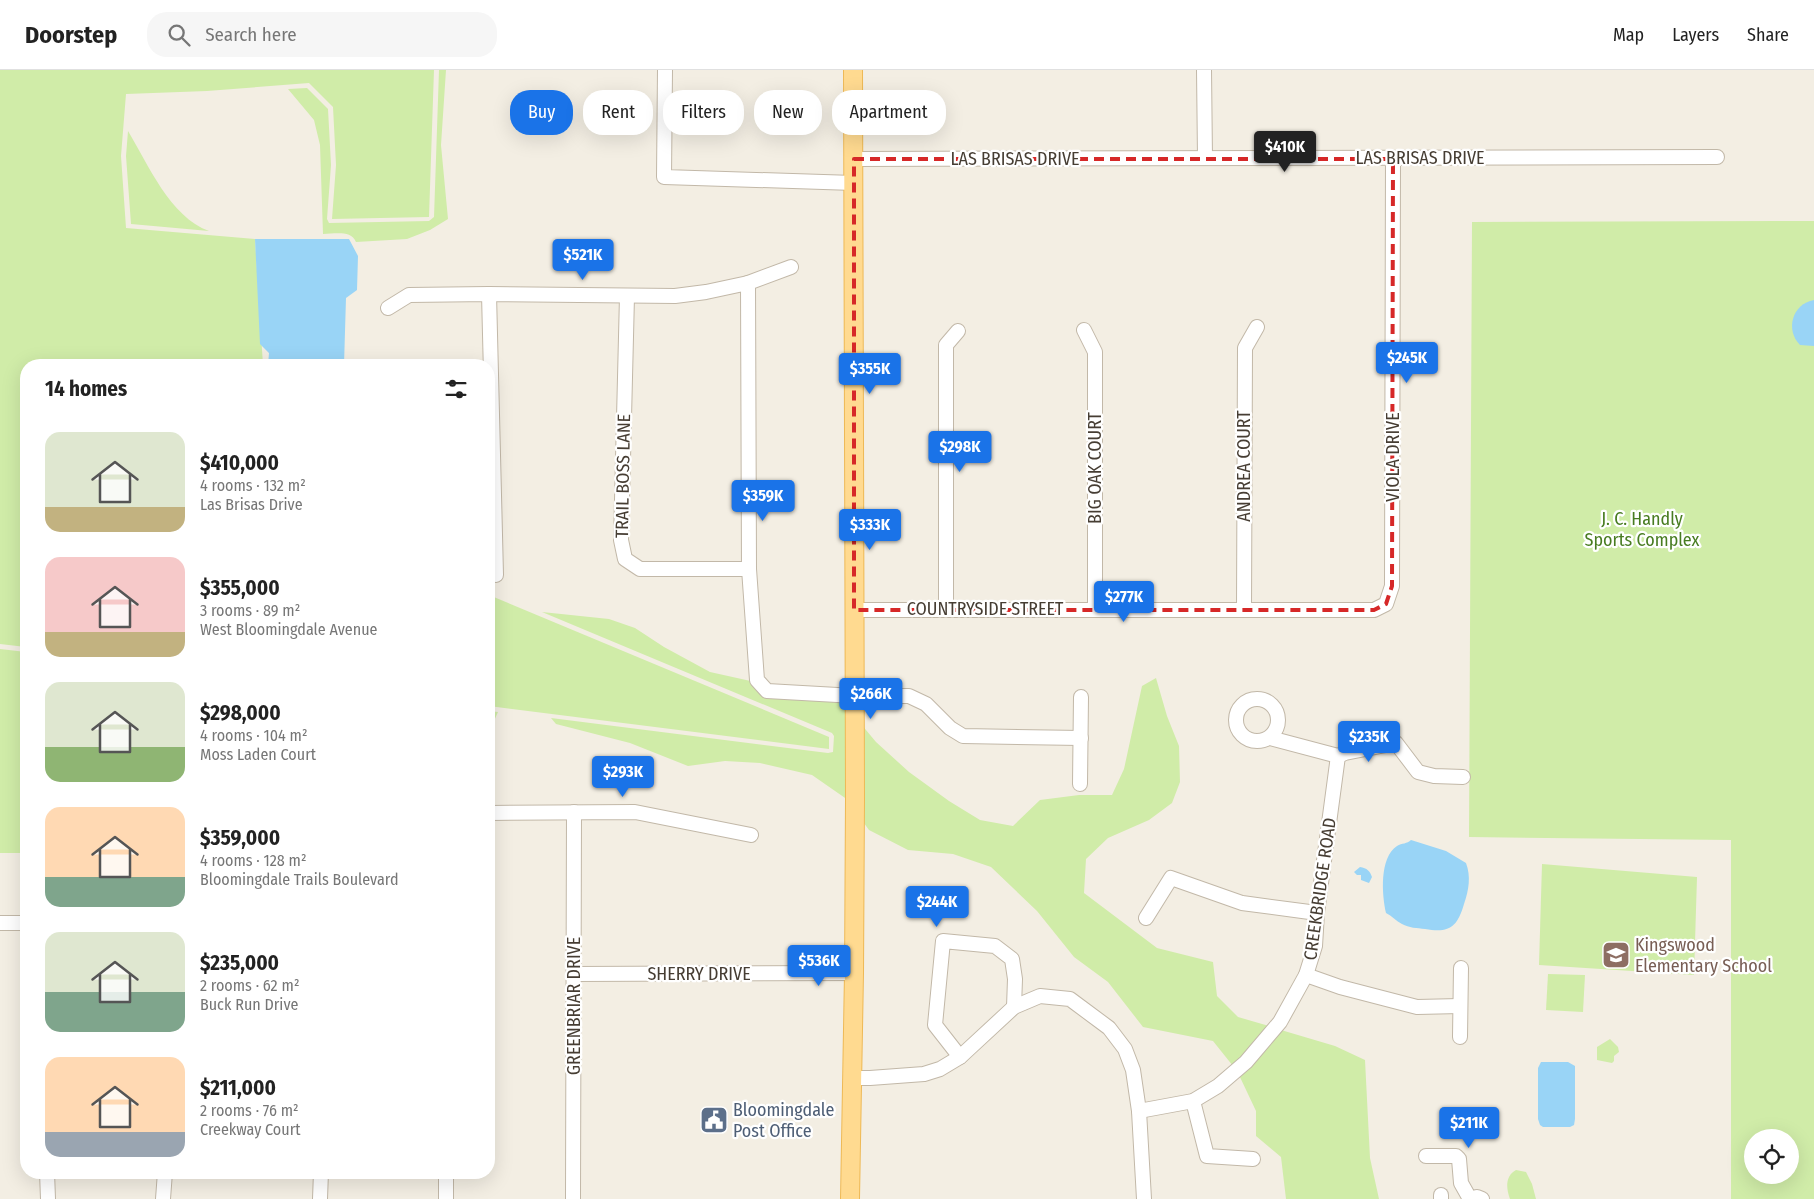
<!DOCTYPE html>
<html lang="en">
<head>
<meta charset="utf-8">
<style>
	:root { --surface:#fff; --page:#f6f6f6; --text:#222; --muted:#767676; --line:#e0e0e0; --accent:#1a73e8 }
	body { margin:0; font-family:"Fira Sans Condensed",sans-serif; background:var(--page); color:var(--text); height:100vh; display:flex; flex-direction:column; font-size:19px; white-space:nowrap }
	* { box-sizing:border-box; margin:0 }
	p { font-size:16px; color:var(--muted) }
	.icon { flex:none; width:28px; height:28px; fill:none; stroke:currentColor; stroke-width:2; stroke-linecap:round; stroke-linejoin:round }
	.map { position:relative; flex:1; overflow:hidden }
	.side { position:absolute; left:20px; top:289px; width:475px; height:820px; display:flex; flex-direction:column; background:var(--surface); border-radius:20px; box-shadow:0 5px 20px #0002 }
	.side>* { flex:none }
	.guide { position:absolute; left:510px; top:20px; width:475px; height:45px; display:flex; gap:10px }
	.fabs { position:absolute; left:1744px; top:1059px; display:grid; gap:10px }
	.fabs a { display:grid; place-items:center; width:55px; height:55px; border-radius:50%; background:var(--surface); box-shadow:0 5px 20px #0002; font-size:25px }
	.price { position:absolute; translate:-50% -42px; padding:0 11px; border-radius:5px; background:var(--accent); color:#fff; font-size:16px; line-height:32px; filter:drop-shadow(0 1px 2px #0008) }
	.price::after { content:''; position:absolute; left:50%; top:30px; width:15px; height:11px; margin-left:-8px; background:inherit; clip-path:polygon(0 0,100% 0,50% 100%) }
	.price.on { background:#222; color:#fff }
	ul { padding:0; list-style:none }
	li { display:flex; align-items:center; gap:15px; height:125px; padding:0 25px }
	li span { display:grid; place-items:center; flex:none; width:140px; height:100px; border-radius:15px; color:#555 }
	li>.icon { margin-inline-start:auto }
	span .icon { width:60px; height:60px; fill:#fffc; stroke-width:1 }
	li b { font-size:21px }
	h2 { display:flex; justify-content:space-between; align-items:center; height:60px; padding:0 25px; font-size:21px }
	.chip { padding:0 18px; border-radius:20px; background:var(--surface); box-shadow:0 5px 20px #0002; font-size:18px; line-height:45px }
	.chip.on { background:var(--accent); color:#fff }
	header { display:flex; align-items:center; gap:30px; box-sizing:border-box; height:70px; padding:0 25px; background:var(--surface); border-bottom:1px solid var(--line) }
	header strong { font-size:24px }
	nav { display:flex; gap:28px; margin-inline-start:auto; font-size:18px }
	.search { width:350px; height:45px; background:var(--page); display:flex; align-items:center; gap:12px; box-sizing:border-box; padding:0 18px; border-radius:20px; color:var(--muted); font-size:19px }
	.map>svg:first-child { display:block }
</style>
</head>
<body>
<header>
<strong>Doorstep</strong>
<div class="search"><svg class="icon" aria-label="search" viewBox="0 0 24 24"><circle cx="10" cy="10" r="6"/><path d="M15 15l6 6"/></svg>Search here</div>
<nav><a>Map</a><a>Layers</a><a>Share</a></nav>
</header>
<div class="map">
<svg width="1814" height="1129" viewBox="0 0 1814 1129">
	<rect width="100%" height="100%" fill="#f3eee3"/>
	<g fill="#d0eca8" fill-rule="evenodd">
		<path d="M0,0H434L429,147L332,149L336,95L333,37L309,13L207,21L126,24L121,86L126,158L255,169L263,295H26V577L0,574Z"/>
		<path d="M439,0H446L441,75L448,149L430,160L407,169L356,172C351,160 335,164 323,164L320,75L314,50L288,19L307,18L328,39L331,95L327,149L329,153L429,151L434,147Z"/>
		<path d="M128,61C148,94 170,147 209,161L131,154L126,86Z"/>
		<path d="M1814,151V1129H1731V770L1469,767L1472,152ZM1752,1068H1790V1105H1752Z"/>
		<path d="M489,525L829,667V679L489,636Z"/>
		<path d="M542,542L609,549L635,558L664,577L710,602L837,630L849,641L848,730L812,705L760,693L725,691L688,696L630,673L556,654L551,648L828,683L833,682L834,666L832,663Z"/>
		<path d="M0,579L26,582V783H0Z"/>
		<path d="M1156,608L1167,646L1179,676L1180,712L1172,733L1149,750L1108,768L1086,789L1084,823L1157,878L1213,892L1217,926L1238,947L1269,956L1242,988L1233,996L1213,971L1143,957L1108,912L1074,887L1037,841L991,797L953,784L908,780L869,760L861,749V654L876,672L909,702L949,731L980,750L1013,756L1040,730L1079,725H1112L1124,699L1142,616Z"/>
		<path d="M489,641L498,642L489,662Z"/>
		<path d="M1542,794L1697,807L1694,905L1539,895Z"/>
		<path d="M1548,904L1585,905L1583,942L1546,940Z"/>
		<path d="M1281,960L1335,976L1365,990L1370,1088L1379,1129H1286L1281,1087L1256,1066V1041L1239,1005Z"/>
		<path d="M1610,969L1618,977L1619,982L1614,986V991L1612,993L1597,990V977Z"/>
		<path d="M1516,1100L1526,1102L1532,1114L1536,1129H1510C1506,1118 1505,1106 1516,1100Z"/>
	</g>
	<g fill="#99d4f6">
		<path d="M255,169H349L358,186L357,220L346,228L344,295H268L269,283L260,274Z"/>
		<path d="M1814,230V276L1800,275C1785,260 1792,234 1814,230Z"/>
		<path d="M1411,770L1446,781L1466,793C1471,806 1469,820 1464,834C1457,858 1449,863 1425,859C1417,858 1409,858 1402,854C1396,851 1392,846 1386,843C1382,825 1379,788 1397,776C1402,773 1407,774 1411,770Z"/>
		<path d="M1360,797C1367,798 1370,801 1372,807L1369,813L1361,810V805H1357L1354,802Z"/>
		<path d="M1541,992H1568L1575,996V1049L1574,1055L1570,1057H1543L1540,1055L1538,1049V998Z"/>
	</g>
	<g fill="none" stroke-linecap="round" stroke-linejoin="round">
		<defs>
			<g id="minor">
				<path d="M665,0L664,107L854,113"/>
				<path d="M1204,0L1205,88"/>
				<path d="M854,89L1717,87"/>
				<path d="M748,213L749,499L757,610L767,621L855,626H909L926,634L950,658L963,666L1081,668"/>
				<path d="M489,224L496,505"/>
				<path d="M627,226L621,470L625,489L640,499H749"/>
				<path d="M388,238L409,225L489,224L675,226L706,222L748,213L791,197"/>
				<path d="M1084,260L1095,282V539"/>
				<path d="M1244,539L1245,278L1257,257"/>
				<path d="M854,540H1374L1386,534L1392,516L1393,89"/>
				<path d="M946,540V275L958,261"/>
				<circle cx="1257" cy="650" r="21"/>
				<path d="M1270,668L1338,686L1345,683L1396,673L1418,702L1434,706L1463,707"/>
				<path d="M1080,714L1081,627"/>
				<path d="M489,743L635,742L751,765"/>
				<path d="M1146,848L1171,808L1242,833L1317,843"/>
				<path d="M0,853H26"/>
				<path d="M574,904L854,903"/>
				<path d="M1306,905L1340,917L1417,937L1460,936"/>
				<path d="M1460,967L1461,898"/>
				<path d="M960,987L935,955L943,871L995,876L1012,889L1015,909L1014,937"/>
				<path d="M852,1008H870L924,1004L940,999L960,987L1014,937L1040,926L1070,929L1109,958L1125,979L1133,1000L1139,1041L1144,1129"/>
				<path d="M1193,1031L1207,1086L1253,1089"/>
				<path d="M1139,1041L1193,1031L1218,1016L1246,992L1280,952L1306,905L1315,876L1317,843L1338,686"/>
				<path d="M1426,1086H1456L1459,1089L1461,1113L1470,1129L1477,1127L1482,1129"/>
				<path d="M47,1102L48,1129"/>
				<path d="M1441,1125V1129"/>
				<path d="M163,1129L165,1102"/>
				<path d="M320,1129L321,1102"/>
				<path d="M446,1129V1102"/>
				<path d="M573,1129L574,742"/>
			</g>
			<path id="major" d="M850,1129L854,903L855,729L853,0"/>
		</defs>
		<use href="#minor" stroke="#c2b8a8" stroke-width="16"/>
		<use href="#major" stroke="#eeb956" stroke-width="20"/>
		<use href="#minor" stroke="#fff" stroke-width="14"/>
		<use href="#major" stroke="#ffda90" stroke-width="18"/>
	</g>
	<path fill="none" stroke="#d62828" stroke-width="4" stroke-dasharray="10 6" stroke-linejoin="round" d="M854,89H1393L1392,516L1386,534L1374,540H854Z"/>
	<defs>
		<symbol id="school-square" viewBox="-11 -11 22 22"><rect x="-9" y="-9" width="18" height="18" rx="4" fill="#8d6e63" stroke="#fff"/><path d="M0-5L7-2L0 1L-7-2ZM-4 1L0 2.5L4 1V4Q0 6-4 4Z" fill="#fff"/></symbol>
		<symbol id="civic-square" viewBox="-11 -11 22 22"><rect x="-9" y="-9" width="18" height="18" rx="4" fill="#5c6f8a" stroke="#fff"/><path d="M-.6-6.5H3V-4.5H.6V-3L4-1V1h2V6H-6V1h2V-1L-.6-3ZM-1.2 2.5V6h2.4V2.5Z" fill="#fff"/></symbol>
	</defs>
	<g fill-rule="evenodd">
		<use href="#school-square" x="1600" y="869" width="32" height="32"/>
		<use href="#civic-square" x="698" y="1034" width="32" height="32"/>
	</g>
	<g text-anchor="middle" stroke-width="4.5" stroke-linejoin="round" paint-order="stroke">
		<g font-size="18" fill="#463d33" stroke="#fff">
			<text x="1420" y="94">LAS BRISAS DRIVE</text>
			<text x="1015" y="95">LAS BRISAS DRIVE</text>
			<text transform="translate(1393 387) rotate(-90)" y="6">VIOLA DRIVE</text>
			<text transform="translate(1244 396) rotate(-90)" y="6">ANDREA COURT</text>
			<text transform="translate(1095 398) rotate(-90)" y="6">BIG OAK COURT</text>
			<text transform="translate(623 406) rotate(-89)" y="6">TRAIL BOSS LANE</text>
			<text x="985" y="545">COUNTRYSIDE STREET</text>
			<text transform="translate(1320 819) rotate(-82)" y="6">CREEKBRIDGE ROAD</text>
			<text x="699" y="910">SHERRY DRIVE</text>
			<text transform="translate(574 936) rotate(-90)" y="6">GREENBRIAR DRIVE</text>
		</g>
		<g font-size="18" fill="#487c21" stroke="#fff">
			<text x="1642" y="455">J. C. Handly<tspan x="1642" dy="21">Sports Complex</tspan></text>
		</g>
		<g font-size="18" fill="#785e54" stroke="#fff" text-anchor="start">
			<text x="1635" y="881">Kingswood<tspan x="1635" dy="21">Elementary School</tspan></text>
		</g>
		<g font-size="18" fill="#4e5e75" stroke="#fff" text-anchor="start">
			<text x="733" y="1046">Bloomingdale<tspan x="733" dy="21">Post Office</tspan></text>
		</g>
	</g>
</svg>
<div class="fabs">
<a><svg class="icon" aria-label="locate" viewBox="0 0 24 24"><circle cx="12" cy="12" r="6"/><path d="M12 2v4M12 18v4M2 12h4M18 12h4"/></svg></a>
</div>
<b class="price on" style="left:1285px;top:103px">$410K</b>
<b class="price" style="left:583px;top:211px">$521K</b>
<b class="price" style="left:1407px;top:314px">$245K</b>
<b class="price" style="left:870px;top:325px">$355K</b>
<b class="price" style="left:960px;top:403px">$298K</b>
<b class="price" style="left:763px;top:452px">$359K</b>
<b class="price" style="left:870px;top:481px">$333K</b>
<b class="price" style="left:1124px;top:553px">$277K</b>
<b class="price" style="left:871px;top:650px">$266K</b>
<b class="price" style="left:1369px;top:693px">$235K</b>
<b class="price" style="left:623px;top:728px">$293K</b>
<b class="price" style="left:937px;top:858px">$244K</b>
<b class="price" style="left:819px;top:917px">$536K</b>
<b class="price" style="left:1469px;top:1079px">$211K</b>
<div class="guide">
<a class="chip on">Buy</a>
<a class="chip">Rent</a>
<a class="chip">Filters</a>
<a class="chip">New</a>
<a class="chip">Apartment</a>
</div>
<section class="side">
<h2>14 homes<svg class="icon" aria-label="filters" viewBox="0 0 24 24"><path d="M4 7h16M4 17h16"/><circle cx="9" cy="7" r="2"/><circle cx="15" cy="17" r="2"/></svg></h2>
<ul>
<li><span style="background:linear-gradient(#dfe7d0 75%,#c2b280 0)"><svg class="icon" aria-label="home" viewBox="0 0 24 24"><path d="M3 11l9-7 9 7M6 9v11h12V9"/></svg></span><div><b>$410,000</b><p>4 rooms · 132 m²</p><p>Las Brisas Drive</p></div></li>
<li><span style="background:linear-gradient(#f6c9c9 75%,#c2b280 0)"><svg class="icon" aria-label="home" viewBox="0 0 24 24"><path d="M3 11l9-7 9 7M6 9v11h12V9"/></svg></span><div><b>$355,000</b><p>3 rooms · 89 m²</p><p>West Bloomingdale Avenue</p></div></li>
<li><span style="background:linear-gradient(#dfe7d0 65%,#8fb573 0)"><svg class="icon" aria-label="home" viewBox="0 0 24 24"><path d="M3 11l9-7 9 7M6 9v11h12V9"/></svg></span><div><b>$298,000</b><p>4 rooms · 104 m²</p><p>Moss Laden Court</p></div></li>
<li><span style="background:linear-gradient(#ffd9b3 70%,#7fa58c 0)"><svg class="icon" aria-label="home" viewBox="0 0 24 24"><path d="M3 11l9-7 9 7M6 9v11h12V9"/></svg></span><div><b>$359,000</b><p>4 rooms · 128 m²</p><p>Bloomingdale Trails Boulevard</p></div></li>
<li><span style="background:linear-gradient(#dfe7d0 60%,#7fa58c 0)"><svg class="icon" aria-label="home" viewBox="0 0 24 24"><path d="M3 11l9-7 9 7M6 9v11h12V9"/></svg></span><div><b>$235,000</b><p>2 rooms · 62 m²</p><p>Buck Run Drive</p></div></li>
<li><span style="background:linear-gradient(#ffd9b3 75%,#9aa5b1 0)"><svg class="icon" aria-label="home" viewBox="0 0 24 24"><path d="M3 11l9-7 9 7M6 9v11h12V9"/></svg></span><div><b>$211,000</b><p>2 rooms · 76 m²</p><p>Creekway Court</p></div></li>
</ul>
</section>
</div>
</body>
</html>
